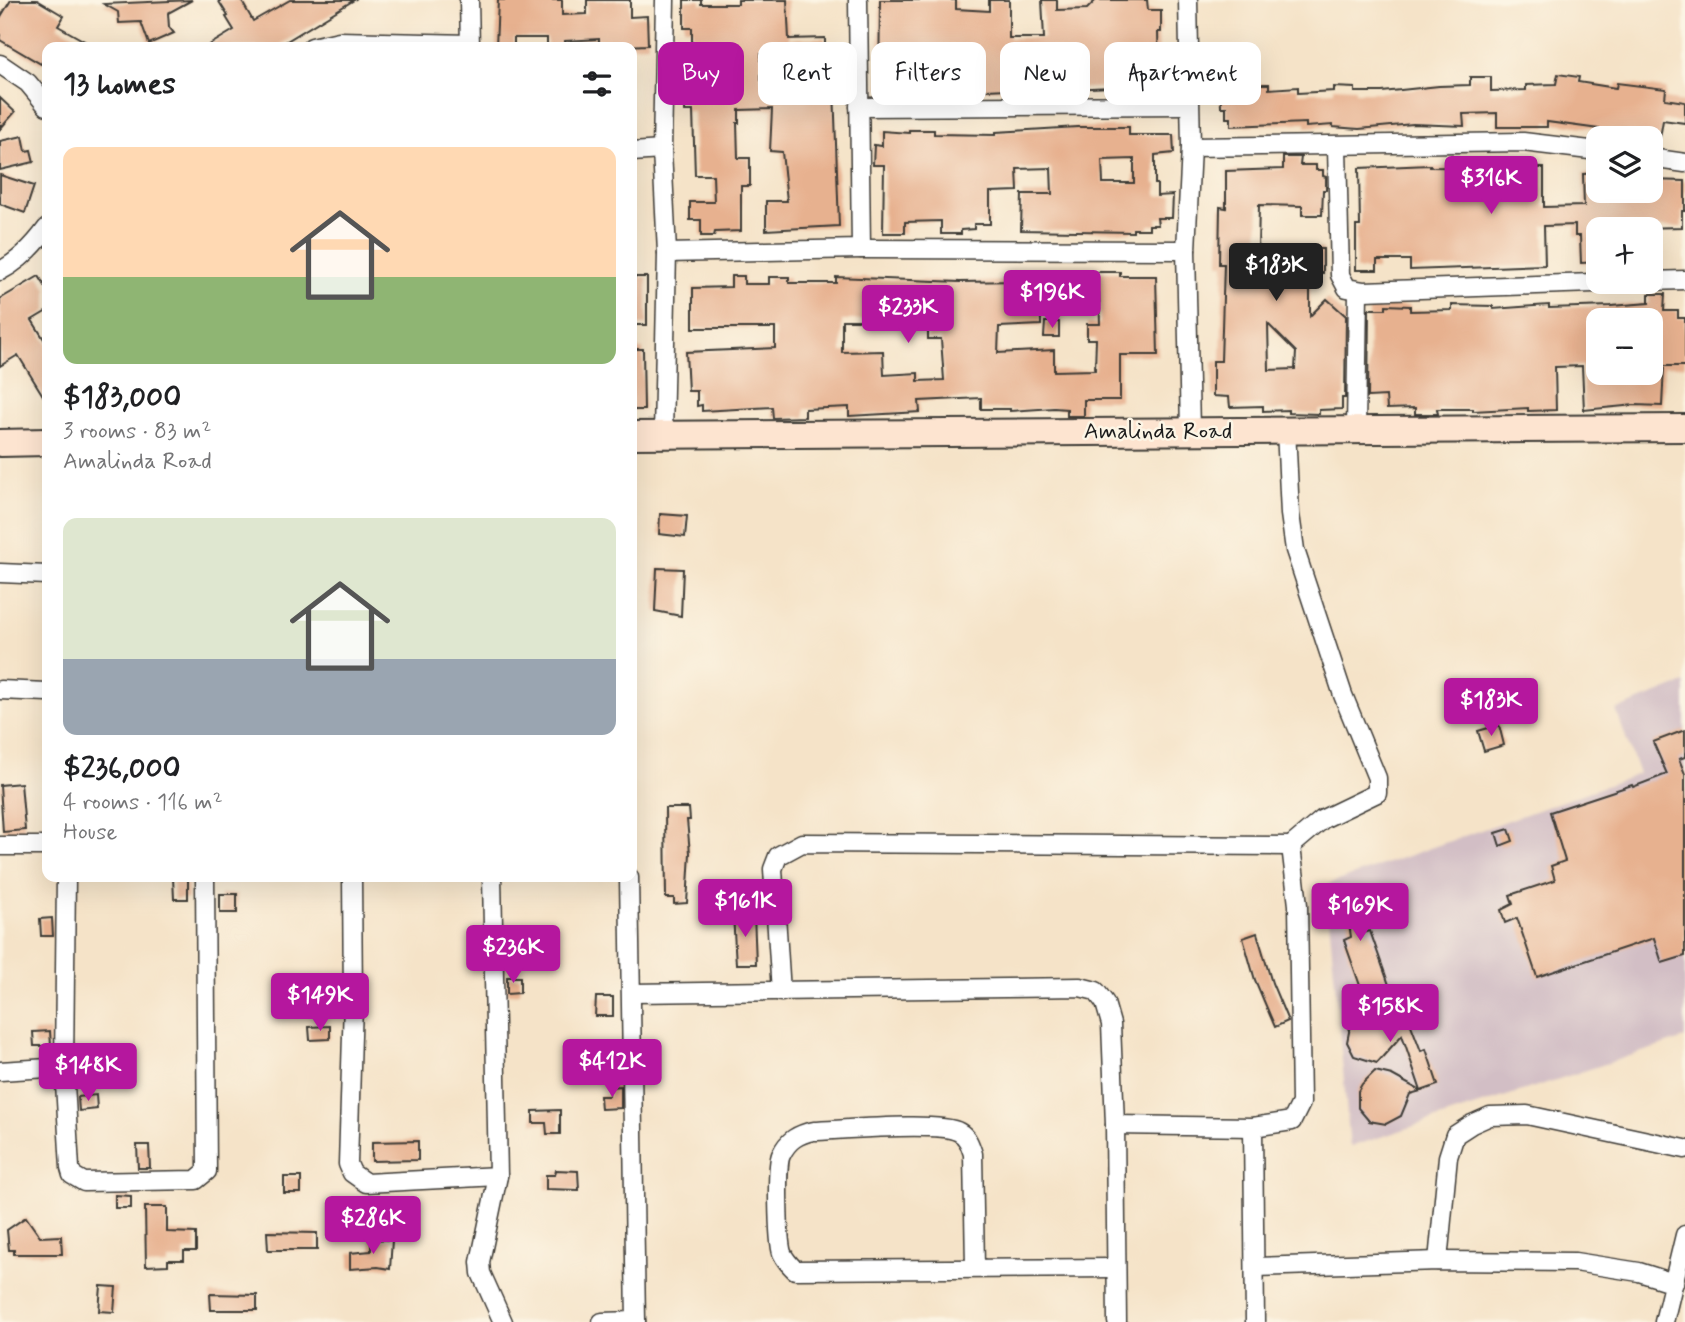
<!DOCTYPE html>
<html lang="en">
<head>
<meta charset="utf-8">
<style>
	:root { --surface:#fff; --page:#f2f2f2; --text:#202124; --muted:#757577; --accent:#b5179e }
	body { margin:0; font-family:Mynerve,sans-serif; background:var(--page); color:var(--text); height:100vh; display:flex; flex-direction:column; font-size:26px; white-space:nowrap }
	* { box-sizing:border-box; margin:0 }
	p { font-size:23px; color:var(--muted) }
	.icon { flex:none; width:38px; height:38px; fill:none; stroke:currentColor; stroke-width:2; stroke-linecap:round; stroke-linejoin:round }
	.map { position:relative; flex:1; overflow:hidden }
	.side { position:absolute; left:42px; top:42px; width:595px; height:840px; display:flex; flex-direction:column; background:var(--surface); border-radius:14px; box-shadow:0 7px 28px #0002 }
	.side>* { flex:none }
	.top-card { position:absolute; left:658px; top:42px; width:665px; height:63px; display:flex; gap:14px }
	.controls { position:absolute; left:1586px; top:126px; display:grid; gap:14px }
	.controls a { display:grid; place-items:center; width:77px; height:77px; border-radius:14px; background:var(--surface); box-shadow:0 7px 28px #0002; font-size:35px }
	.price { position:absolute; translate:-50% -60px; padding:0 16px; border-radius:7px; background:var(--accent); color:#fff; font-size:23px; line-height:46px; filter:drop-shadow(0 2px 4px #0008) }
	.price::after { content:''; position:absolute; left:50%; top:42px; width:21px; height:16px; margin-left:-10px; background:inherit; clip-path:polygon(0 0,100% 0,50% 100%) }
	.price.current { background:#222; color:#fff }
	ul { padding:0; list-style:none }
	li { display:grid; align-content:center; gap:14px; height:371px; padding:0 21px }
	li span { display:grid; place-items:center; height:217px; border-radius:14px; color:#555 }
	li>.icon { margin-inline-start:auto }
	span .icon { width:126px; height:126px; fill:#fffc; stroke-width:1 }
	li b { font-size:30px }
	h2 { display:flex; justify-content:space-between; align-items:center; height:84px; padding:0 21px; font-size:30px }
	.pill { padding:0 24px; border-radius:14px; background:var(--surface); box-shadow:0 7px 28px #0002; font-size:24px; line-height:63px }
	.pill.current { background:var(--accent); color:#fff }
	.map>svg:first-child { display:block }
</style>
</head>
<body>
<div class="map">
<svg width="1685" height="1322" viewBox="0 0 1685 1322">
	<rect width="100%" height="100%" fill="#fcf5e5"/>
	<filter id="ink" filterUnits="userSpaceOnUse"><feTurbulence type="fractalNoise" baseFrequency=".0143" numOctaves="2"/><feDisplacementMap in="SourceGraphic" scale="14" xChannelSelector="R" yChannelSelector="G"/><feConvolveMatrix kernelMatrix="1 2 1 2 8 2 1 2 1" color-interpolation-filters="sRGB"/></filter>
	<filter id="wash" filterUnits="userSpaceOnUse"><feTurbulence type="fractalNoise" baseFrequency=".00686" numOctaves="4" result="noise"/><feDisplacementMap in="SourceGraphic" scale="28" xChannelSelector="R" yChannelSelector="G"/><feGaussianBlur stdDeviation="1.57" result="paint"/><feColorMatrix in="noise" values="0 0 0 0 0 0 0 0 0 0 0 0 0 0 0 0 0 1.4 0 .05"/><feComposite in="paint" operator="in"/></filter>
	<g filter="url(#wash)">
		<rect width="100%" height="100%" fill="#f5e3c8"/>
		<path fill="#d2bec5" d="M1685,683V1038L1350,1147L1326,885L1639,774L1616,710Z"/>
		<g id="blocks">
			<g fill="#e7b18f" fill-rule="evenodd">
				<path d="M11,0H37L64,16L58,26L95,47H47V53L41,64L0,40V18Z"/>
				<path d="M192,0L168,13L169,27L174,33L149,44L141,22L119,23L118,12L104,4Z"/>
				<path d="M218,0H241L253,21L290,0H354L277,47H206L234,30L226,17L228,16Z"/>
				<path d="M498,0H562V15L587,14V0H630V17L647,16L648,45L599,47V39L565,41V47H547V38H514V46L496,47Z"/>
				<path d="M684,0H701V4H738V0H787L789,39L825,38V46H832L833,61H827V89H834L839,226L766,230V201H787L782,152L770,151L772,109L739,110V123H737L738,158H750V186H741V231L715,232L714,236H701V220H690V202H714L713,175H695L693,111H685V95H697V49L692,50V28H684ZM761,54L786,55L787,81L761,80Z"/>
				<path d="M880,0H956V9L989,11V0H1009V38H1044L1042,0H1057V10L1087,9L1096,0H1147L1148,10H1161V32H1158L1159,68L1151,69L1152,92H1131V86L1071,89V86L1039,87V91L1008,92V89L963,91V82L928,83V91L906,92V88L879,89Z"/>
				<path d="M1220,73H1243V84H1269V89L1298,87V93L1334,91V87L1355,88V92H1382L1439,86L1470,85V77H1491V91L1526,90V85L1556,84L1558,74L1579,77L1578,82L1616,88L1617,83L1666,89L1665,99L1685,102V123L1663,120L1660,138H1638V135L1614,131L1547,122V127H1497V113L1463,114L1464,126L1413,124L1359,129L1333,127V125L1306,127V123L1231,126V118H1226V107H1221Z"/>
				<path d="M0,98L15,112L0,129Z"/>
				<path d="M1078,127H1129V135H1173L1174,153L1155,155V184H1157V196L1173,195L1172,218H1157L1158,225H1149V229H1133V232L1021,230L1022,194H1052L1051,168L1017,169L1018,191L990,192V224H974V229L961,230V234H941V221L905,222V233H883L884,165H873L874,145L882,146V131L909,133V130H934V134L996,135V132ZM1134,159V183H1103L1102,160Z"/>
				<path d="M23,136L26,151L31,150L34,162L0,170V141Z"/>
				<path d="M1283,157H1301L1300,165H1316V170H1323V176L1326,177V190H1323L1322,215H1302V206L1259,205L1258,251H1264V255H1307L1306,249H1323V273H1301L1310,281V316L1327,299L1346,316L1345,398H1342V409L1319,410V414L1288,413V410L1263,411V406L1230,407L1229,397L1213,396V361H1221L1224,264H1219L1220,207L1226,208V171L1283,169ZM1268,324L1296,352L1295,369L1269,370Z"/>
				<path d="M1430,165V167L1544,168V207L1584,206L1583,174L1598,173V191H1650V180L1685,181V211H1682V227L1598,229V262L1581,263L1580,236H1575V225L1544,226L1545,265L1410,270V260H1377V270H1356V226H1360L1359,168Z"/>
				<path d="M0,175L34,186L25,213L0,204Z"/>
				<path d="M1090,272H1120V276H1156L1158,355H1120V400H1084V416H1067V409L1054,408L1010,411V409H981V398L919,401L920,412L849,416V407L805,409V417L773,418L772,407L702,411V405L697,406V391H688L686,352L775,348V328H693V288L731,287V276H744V284H769V277H789V283H836V277L960,282L1019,281V274L1040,273L1041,325L999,327L998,353L1054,350V371L1095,370L1096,339H1087V324H1100L1099,293H1090ZM842,320H898V326L928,325V339H941L944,380L918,381V373L884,375L883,351L842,352Z"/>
				<path d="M39,276L47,289V311L32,320L47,344V402L18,355L0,366V299Z"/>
				<rect x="632" y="277" width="15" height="48"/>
				<path d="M1649,294H1665L1664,311H1678V318H1685V366H1664L1662,406L1635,405L1584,410L1582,366L1555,367L1556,410L1528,411V408L1473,411V409H1437L1438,414H1415V408L1387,409L1386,396L1368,397L1369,309H1386V305L1410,306V311L1452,310V305L1493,306V309L1549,305V308L1611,306L1649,303ZM1598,320H1650V373H1598Z"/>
				<path d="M1045,322H1059V337H1044Z"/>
				<path d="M632,349H643L644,410H632Z"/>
				<path d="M660,514L687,516L685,537L659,534Z"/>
				<path d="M657,568L683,569L681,616L655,611Z"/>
				<path d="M1499,725L1504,745L1484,751L1478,731Z"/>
				<path d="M1685,730V757L1679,759L1685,774V956L1662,963L1654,938L1537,977L1517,918L1505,923L1501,910L1513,904L1510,895L1555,880L1551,866L1565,861L1550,812L1632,785L1633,787L1667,774L1653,742Z"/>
				<path d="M21,783L25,830L3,832L0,785Z"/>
				<path d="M665,808H689L690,820H687L690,853L687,903L674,904V898H666Z"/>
				<path d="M1509,829L1513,841L1500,846L1496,833Z"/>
				<path d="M173,877H188V899H174Z"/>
				<path d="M1360,892L1366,932L1370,931L1389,985L1363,994L1344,940L1351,937L1347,910L1330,913L1328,896Z"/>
				<rect x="220" y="894" width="17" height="19"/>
				<path d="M733,914H754L756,964H736Z"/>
				<path d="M52,918L53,936H41L40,919Z"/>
				<path d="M1257,933L1272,983L1288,1021L1275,1027L1255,980L1243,938Z"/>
				<path d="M507,977H520V993L507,994Z"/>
				<path d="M596,997H613V1016H595Z"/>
				<path d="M1406,1012L1421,1051L1426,1049L1438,1085L1421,1091L1402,1035L1377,1063L1354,1056L1347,1042L1350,1027L1360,1016L1383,1020Z"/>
				<path d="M330,1026V1039L310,1040L309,1027Z"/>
				<path d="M50,1031L51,1046H34L33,1032Z"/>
				<path d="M1375,1071L1392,1075L1421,1091L1410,1094L1401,1116L1386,1124L1369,1121L1358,1108V1091L1362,1084Z"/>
				<path d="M621,1086V1108L601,1109L600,1096H609V1087Z"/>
				<path d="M96,1095L97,1109L79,1111L78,1097Z"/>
				<path d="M560,1110V1134H547L546,1123H533V1111Z"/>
				<path d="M418,1141V1160L372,1161V1142Z"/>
				<path d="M137,1145H149L150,1168H138Z"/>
				<path d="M556,1170L578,1171L579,1190L546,1189V1175H555Z"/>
				<rect x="284" y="1177" width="17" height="16"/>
				<path d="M115,1195L131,1196V1208H115Z"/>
				<path d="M145,1207H167V1232L196,1233V1251H184V1260H168V1265L146,1266Z"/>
				<path d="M26,1217L40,1237L61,1236L62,1254H14V1250H9L7,1230Z"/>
				<path d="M267,1232L317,1233V1250H268Z"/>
				<path d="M371,1239L392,1240L390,1269L378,1267L350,1269V1253L371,1251Z"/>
				<path d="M101,1286L116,1287L114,1312L99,1311Z"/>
				<path d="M210,1294L257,1295V1310H211Z"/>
			</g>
		</g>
	</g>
	<g filter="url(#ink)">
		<use href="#blocks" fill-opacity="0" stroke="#3d3a36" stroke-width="2"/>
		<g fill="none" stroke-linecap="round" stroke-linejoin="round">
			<defs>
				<g id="street">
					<path d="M469,0L470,47"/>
					<path d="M1188,0L1191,147L1186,250L1190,430"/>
					<path d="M312,47L339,41L470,44"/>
					<path d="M0,64L28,83L47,106"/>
					<path d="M859,107L1189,105"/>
					<path d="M1191,147L1523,142L1598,151"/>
					<path d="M1337,147L1340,275L1347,288L1364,291L1621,282"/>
					<path d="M632,152L662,150"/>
					<path d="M1650,158L1685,163"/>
					<path d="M861,249L1186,250"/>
					<path d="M667,253L861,249L858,0"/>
					<path d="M0,271C20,261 34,246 47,228"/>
					<path d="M1650,281L1685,280"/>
					<path d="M1356,429L1358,291"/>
					<path d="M663,433L667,253L662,150L665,0"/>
					<path d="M0,573L47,575"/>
					<path d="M0,690L47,692"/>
					<path d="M0,846H47"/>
					<path d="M66,877L64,1067L70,1168L72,1175L84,1182L196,1180L207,1171L205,877"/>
					<path d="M352,877L353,1003L348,1164L352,1173L366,1183L498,1176"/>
					<path d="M492,877L498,1176L480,1262L481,1273L503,1322"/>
					<path d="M629,877L636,1322"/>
					<path d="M781,992L773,869L778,856L802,843L1291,846"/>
					<path d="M632,993L1080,987L1096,991L1105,1003L1111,1024L1115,1125L1117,1322"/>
					<path d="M0,1071L64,1067"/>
					<path d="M1115,1125L1253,1127L1292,1121L1301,1103L1298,905L1291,846L1323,819L1377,793V778L1343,695L1295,550L1290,514L1286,429"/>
					<path d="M1253,1127L1255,1322"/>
					<path d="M1438,1261L1448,1157L1455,1135L1472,1124L1490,1116L1527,1115L1685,1149"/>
					<path d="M975,1267L973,1154C970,1145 968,1137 959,1132C940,1121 842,1130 814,1131C798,1134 788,1140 781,1155C776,1165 778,1241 782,1253C785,1260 789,1264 795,1270L1115,1268"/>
					<path d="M1256,1267L1438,1261L1575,1262L1639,1272L1674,1283"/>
					<path d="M602,1322L636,1321"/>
					<path d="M1664,1322L1685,1235"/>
				</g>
				<g id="secondary">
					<path d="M632,435L1685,428"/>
					<path d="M0,443L47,442"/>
				</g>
			</defs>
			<use href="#street" stroke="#3d3a36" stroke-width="21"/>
			<use href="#secondary" stroke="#3d3a36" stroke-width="30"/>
			<use href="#street" stroke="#fff" stroke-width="18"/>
			<use href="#secondary" stroke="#fde4d0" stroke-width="26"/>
		</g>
	</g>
	<g text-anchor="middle" stroke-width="5" stroke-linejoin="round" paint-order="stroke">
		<g font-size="23" fill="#1c1c1c" stroke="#fcf5e5">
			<text x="1158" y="438">Amalinda Road</text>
		</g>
	</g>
</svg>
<div class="controls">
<a><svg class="icon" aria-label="layers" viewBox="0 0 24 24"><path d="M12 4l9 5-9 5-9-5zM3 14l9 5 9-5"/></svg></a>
<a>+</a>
<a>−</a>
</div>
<b class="price" style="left:1491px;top:216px">$316K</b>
<b class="price current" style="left:1276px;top:303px">$183K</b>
<b class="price" style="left:1052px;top:330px">$196K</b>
<b class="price" style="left:908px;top:345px">$233K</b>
<b class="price" style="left:1491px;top:738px">$183K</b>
<b class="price" style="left:745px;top:939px">$161K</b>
<b class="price" style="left:1360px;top:943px">$169K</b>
<b class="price" style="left:513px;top:985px">$236K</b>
<b class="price" style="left:320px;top:1033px">$149K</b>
<b class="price" style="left:1390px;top:1044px">$158K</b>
<b class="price" style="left:612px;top:1099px">$412K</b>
<b class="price" style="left:88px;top:1103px">$148K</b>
<b class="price" style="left:373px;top:1256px">$286K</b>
<div class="top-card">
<a class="pill current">Buy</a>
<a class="pill">Rent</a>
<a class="pill">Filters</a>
<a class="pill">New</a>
<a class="pill">Apartment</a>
</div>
<section class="side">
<h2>13 homes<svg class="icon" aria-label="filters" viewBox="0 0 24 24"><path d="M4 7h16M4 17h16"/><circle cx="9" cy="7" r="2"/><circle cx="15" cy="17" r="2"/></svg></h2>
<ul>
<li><span style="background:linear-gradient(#ffd9b3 60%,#8fb573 0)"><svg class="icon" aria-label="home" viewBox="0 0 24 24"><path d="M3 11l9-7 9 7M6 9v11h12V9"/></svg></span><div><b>$183,000</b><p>3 rooms · 83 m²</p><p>Amalinda Road</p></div></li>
<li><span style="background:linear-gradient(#dfe7d0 65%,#9aa5b1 0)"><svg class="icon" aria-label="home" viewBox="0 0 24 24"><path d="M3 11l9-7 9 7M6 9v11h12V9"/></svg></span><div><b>$236,000</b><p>4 rooms · 116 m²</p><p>House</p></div></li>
</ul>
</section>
</div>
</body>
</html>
